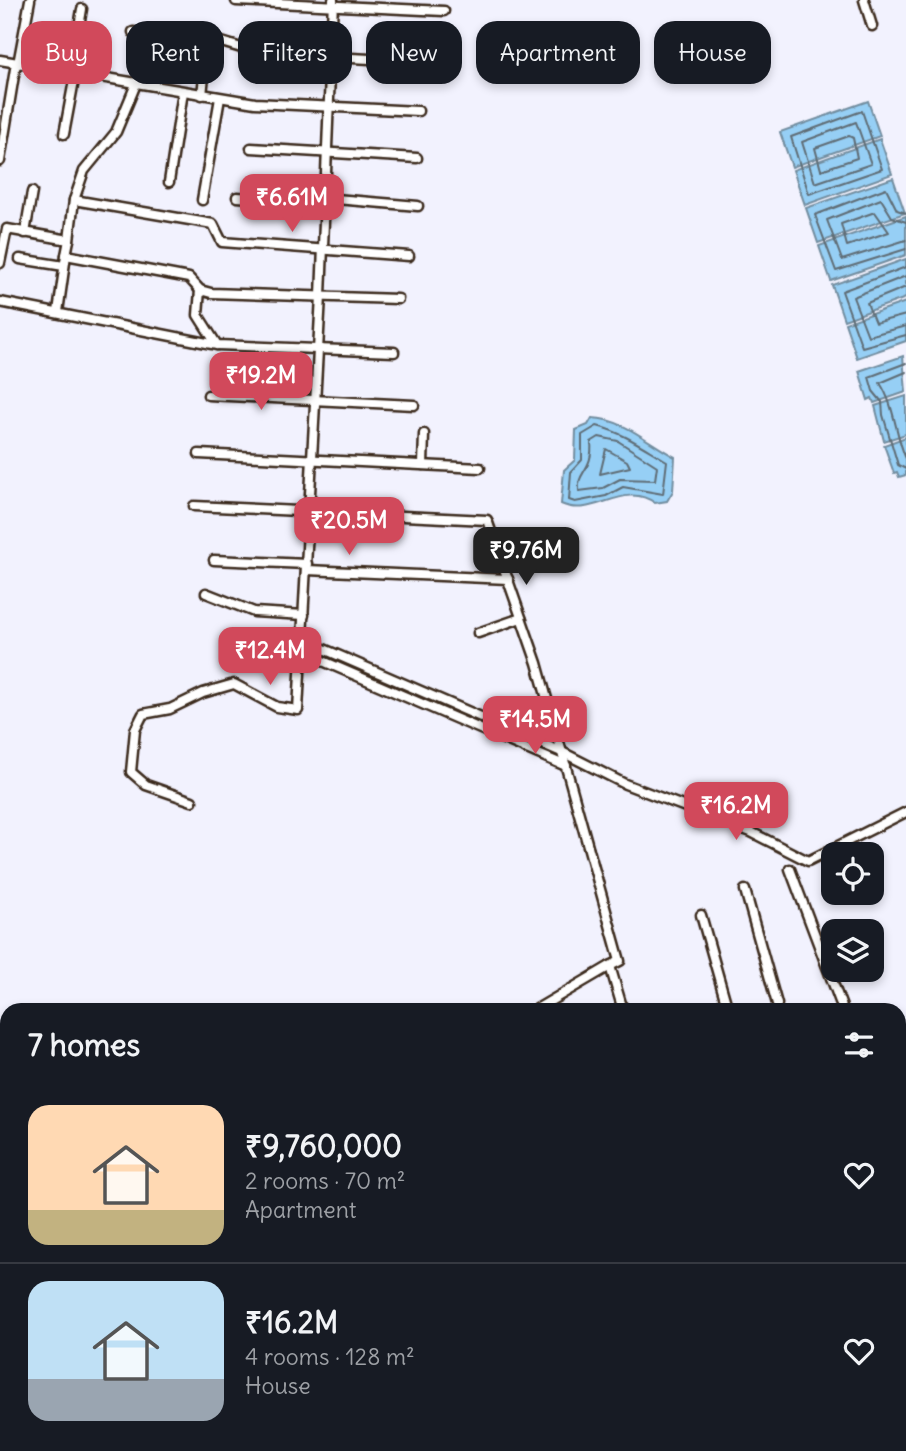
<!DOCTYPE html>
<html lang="en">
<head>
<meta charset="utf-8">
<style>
	:root { --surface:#171b24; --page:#20242c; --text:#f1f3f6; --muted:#9ea1a6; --line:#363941; --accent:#d1495b }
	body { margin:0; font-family:Delius,sans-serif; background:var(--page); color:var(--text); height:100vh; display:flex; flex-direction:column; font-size:26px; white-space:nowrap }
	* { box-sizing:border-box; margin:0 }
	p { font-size:23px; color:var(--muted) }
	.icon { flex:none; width:38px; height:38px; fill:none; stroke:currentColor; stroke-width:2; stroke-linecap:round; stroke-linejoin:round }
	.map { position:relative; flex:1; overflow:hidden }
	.drawer { position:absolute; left:0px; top:1003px; width:906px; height:450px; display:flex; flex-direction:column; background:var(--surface); border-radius:21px 21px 0 0; box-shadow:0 4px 10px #0003 }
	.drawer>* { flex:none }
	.top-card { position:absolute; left:21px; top:21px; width:864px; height:63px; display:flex; gap:14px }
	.fabs { position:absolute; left:821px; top:842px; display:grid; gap:14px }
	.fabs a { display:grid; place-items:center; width:63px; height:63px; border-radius:14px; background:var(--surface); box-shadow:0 4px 10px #0003; font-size:35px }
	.price { position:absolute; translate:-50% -60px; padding:0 16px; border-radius:14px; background:var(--accent); color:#fff; font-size:23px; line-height:46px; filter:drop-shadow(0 2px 4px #0008) }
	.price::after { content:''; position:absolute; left:50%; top:42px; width:21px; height:16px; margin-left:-10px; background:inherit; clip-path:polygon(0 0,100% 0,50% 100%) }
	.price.selected { background:#222; color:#fff }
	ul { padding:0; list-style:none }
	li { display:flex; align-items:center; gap:21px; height:175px; padding:0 28px }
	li+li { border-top:2px solid var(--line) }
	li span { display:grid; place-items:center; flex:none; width:196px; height:140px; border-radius:21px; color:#555 }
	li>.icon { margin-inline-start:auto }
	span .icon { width:84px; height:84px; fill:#fffc; stroke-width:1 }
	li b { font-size:30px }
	h2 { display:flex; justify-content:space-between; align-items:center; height:84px; padding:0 28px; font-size:30px }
	.chip { padding:0 24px; border-radius:21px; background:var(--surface); box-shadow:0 4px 10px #0003; font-size:24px; line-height:63px }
	.chip.selected { background:var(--accent); color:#fff }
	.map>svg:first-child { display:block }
</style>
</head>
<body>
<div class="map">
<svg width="906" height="1451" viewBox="0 0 906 1451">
	<rect width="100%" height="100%" fill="#f2f2fe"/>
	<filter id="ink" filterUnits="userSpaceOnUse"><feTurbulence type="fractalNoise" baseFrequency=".0143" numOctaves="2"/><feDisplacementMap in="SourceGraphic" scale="14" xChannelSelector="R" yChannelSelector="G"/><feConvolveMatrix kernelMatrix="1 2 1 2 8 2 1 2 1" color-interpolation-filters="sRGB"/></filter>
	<g filter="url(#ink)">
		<path fill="#b7e7a7" stroke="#798862" stroke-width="2" d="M308,1446L387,1451H220L226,1449Z"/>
		<g fill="#96cff5" stroke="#728d9f" stroke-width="2">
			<path d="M868,101L880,136L792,167L780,132Z"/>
			<path d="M880,139L892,174L805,205L793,170Z"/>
			<path d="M893,178L905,213L818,243L806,208Z"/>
			<path d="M906,216V255L831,281L819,246Z"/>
			<path d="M906,259V298L844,320L832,285Z"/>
			<path d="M906,302V341L857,358L845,323Z"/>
			<path d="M903,356L906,392L874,403L872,398L868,400L859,371Z"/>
			<path d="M906,396V434L884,441L875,406Z"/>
			<path d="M592,418C624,419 648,443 675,457L673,491L667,501L655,503C623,480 594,519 561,504L564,470L575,460L576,430L588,425Z"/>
			<path d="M906,437V475L899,477L897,472L894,473L884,445Z"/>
		</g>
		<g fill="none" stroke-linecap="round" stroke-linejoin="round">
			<g stroke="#5f6c74" stroke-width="2">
				<path d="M862,111L882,169L809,194L791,137Z"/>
				<path d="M856,122L871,164L815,183L802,142Z"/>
				<path d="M849,136L853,138L857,158L821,170L815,148Z"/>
				<path d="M875,212L889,232L847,246L841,224Z"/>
				<path d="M906,213L897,210L886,188L815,215L836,271L906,249"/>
				<path d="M906,222L892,217L881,199L827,220L842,260L906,240"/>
				<path d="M906,267L842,291L862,347L906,335"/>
				<path d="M906,276L853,297L868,336L906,326"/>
				<path d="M906,287L867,303L875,323L906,315"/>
				<path d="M906,363L869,377L873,391L882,402L883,415L898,465L906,469"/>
				<path d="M906,372L880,383C895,406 895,434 906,459"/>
				<path d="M597,426C624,433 643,447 667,461L663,494L623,487L606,496L575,502L569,500L571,472L582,460V435Z"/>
				<path d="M599,437L618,441L657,466L655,480L620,479L603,488L579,491C576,472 594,470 591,442Z"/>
				<path d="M606,449L627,461L630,467L600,474Z"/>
			</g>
			<defs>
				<g id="street">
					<path d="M864,0L872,26"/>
					<path d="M236,1L444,11"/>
					<path d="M133,32L208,38L258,53L426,62"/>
					<path d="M0,60L255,103L418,111"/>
					<path d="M18,64L30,0"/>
					<path d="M71,74L82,9"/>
					<path d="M202,95L208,38"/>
					<path d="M64,134L75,75"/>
					<path d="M251,148L417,158"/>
					<path d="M0,161L16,63"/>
					<path d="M169,182L183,92"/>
					<path d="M237,197L324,203"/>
					<path d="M324,198L418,206"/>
					<path d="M74,200L84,171L116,132L136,84"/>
					<path d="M202,200L220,98"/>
					<path d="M25,233L32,192"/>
					<path d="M69,240L66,255L189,278L200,290L211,293L398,299"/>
					<path d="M20,259L64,266"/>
					<path d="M0,263L7,229L69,240L74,200L213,224L222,242L409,256"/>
					<path d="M200,290L198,315L217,345"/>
					<path d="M0,302L217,345L394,352"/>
					<path d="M58,312L66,255"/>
					<path d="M208,395L414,405"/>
					<path d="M199,454L480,468"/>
					<path d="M423,465L424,434"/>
					<path d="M194,506L487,520L537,663L620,961L610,966L623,1010"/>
					<path d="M214,560L307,564"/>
					<path d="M307,570L508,579"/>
					<path d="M206,593L254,612L304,615"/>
					<path d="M478,633L521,618"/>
					<path d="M303,640L564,753L625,784L751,832L808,861L906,812"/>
					<path d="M302,652L566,766"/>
					<path d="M192,801L146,785L131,772L135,730L143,714L170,709L203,693L234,684L277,707L298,710L321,296L333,0"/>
					<path d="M790,869L842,1007"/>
					<path d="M745,890L777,1004"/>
					<path d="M701,915L728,1010"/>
					<path d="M535,1010L610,966"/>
					<path d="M655,1446L656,1451"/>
					<path d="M182,1451L184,1446"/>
					<path d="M646,1451V1446"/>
				</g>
			</defs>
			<use href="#street" stroke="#3b2a1e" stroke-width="13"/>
			<use href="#street" stroke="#fff" stroke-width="8"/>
		</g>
	</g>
</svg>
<div class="fabs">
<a><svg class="icon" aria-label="locate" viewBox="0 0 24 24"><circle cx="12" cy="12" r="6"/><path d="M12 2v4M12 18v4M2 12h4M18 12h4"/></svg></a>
<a><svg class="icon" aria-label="layers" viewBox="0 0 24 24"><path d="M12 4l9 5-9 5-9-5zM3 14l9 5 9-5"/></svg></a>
</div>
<b class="price" style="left:292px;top:234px">₹6.61M</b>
<b class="price" style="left:261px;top:412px">₹19.2M</b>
<b class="price" style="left:349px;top:557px">₹20.5M</b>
<b class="price selected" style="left:526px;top:587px">₹9.76M</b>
<b class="price" style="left:270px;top:687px">₹12.4M</b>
<b class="price" style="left:535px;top:756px">₹14.5M</b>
<b class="price" style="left:736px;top:842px">₹16.2M</b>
<div class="top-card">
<a class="chip selected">Buy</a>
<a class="chip">Rent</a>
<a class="chip">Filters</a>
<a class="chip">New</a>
<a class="chip">Apartment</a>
<a class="chip">House</a>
</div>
<section class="drawer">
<h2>7 homes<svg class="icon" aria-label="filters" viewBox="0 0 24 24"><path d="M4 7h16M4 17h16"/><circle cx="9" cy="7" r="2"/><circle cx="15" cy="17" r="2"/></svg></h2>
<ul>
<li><span style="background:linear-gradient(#ffd9b3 75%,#c2b280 0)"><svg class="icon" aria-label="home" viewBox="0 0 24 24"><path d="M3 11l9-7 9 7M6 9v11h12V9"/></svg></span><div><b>₹9,760,000</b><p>2 rooms · 70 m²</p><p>Apartment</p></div><svg class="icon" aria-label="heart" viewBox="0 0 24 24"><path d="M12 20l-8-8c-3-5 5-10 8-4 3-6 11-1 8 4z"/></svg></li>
<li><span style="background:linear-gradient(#bfe0f5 70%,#9aa5b1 0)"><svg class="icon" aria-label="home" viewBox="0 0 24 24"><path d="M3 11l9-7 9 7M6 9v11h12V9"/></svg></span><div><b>₹16.2M</b><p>4 rooms · 128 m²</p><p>House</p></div><svg class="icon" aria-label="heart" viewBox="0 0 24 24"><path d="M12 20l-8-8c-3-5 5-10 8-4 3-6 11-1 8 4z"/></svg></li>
</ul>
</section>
</div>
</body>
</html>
